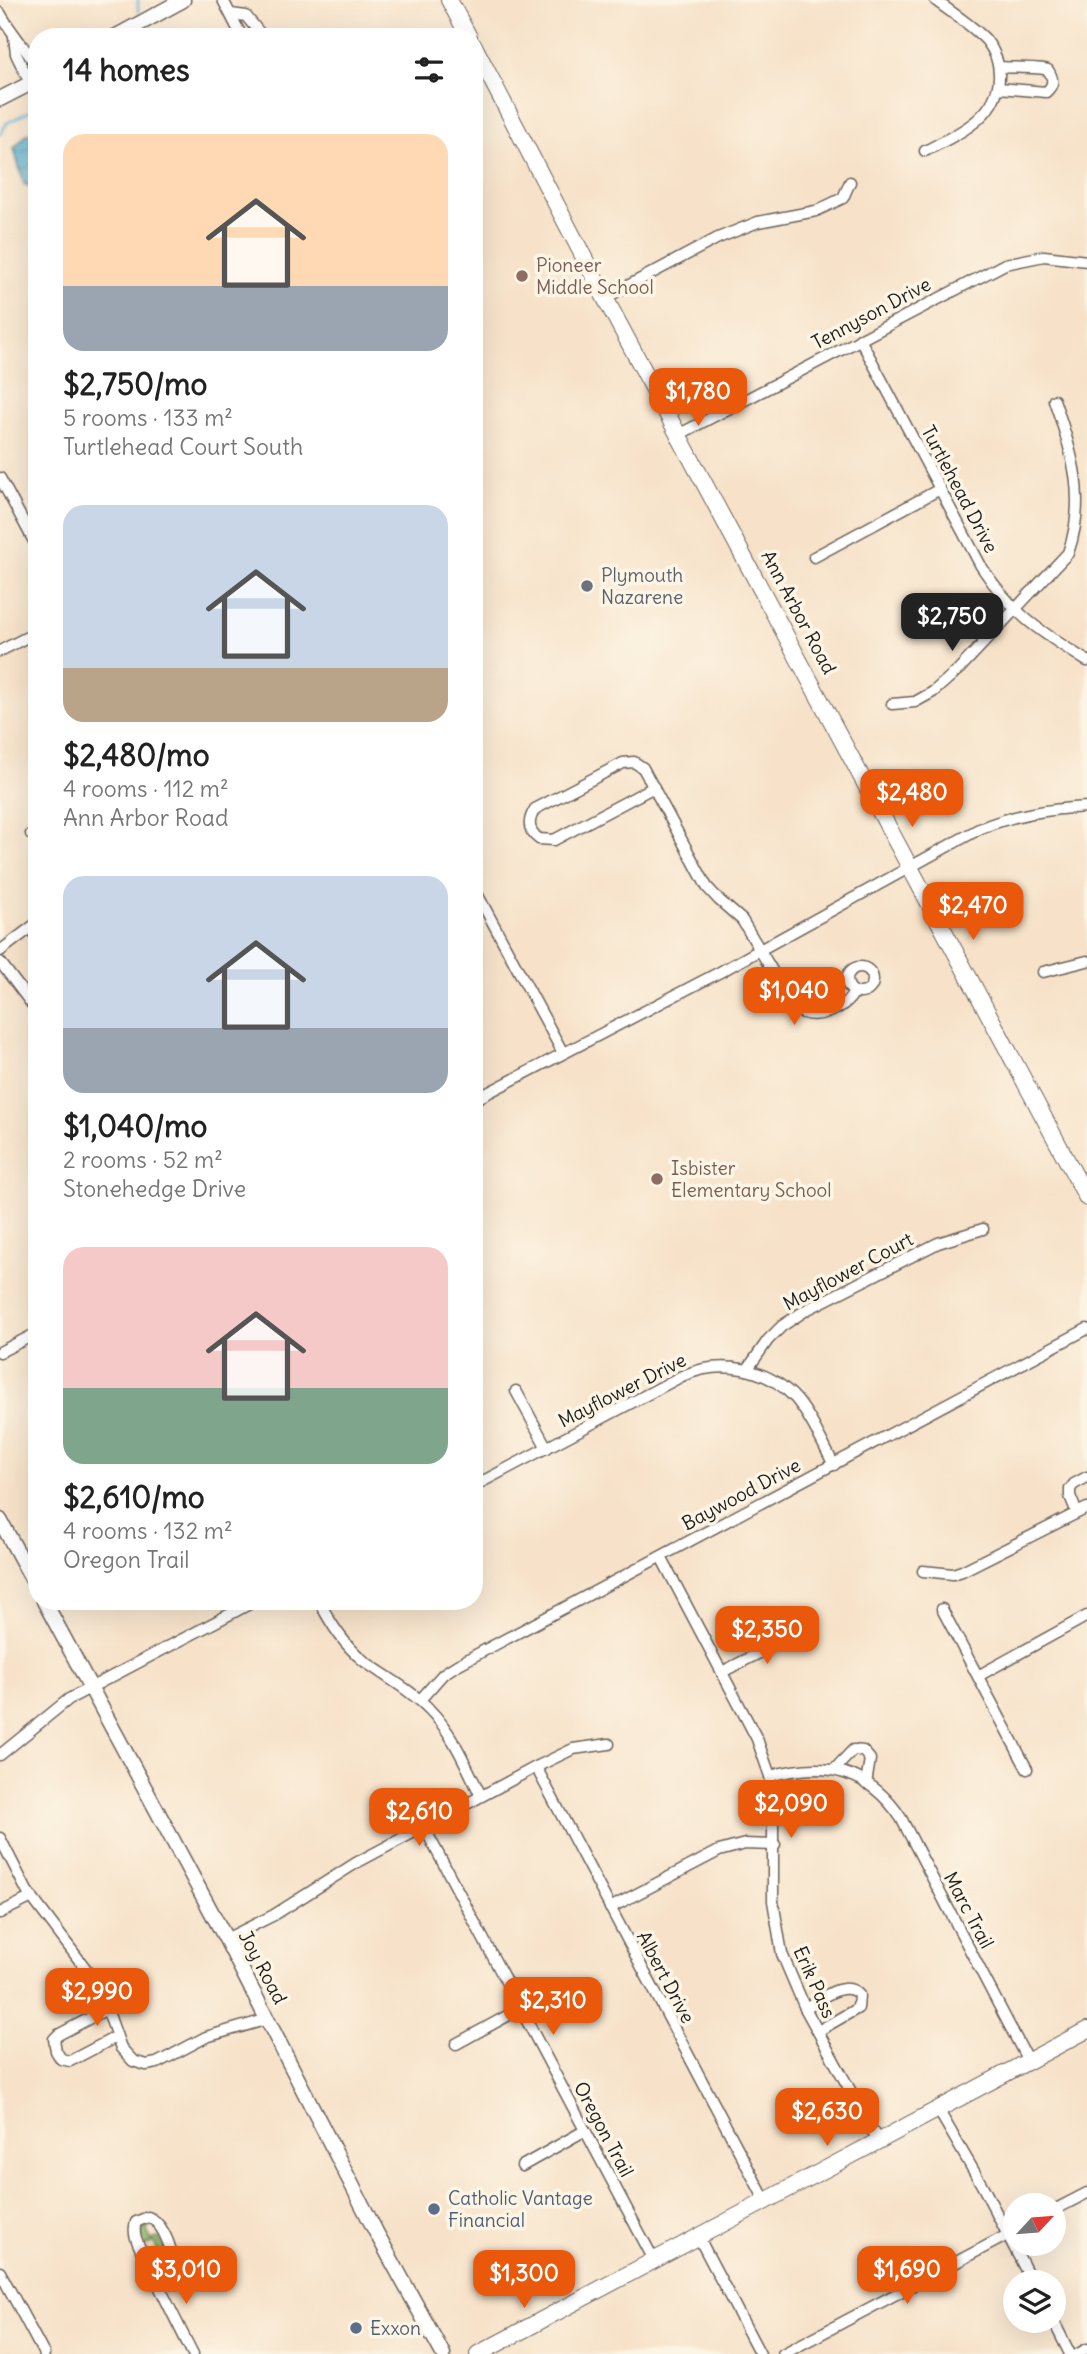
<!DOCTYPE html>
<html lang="en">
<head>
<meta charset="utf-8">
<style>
	:root { --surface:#fff; --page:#f2f2f2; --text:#222; --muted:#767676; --accent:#ea580c }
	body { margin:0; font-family:Delius,sans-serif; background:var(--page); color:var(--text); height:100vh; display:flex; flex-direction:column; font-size:26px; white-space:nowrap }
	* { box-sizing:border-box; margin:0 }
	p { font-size:23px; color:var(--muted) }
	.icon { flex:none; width:38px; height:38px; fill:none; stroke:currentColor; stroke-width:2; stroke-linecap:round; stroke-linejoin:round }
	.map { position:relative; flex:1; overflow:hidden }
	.side { position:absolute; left:28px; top:28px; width:455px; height:1582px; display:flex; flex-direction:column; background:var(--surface); border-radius:28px; box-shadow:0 7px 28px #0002 }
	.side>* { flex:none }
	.needle { width:46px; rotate:64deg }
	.buttons { position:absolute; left:1003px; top:2193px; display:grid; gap:14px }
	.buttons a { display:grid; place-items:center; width:63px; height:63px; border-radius:50%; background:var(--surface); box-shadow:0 7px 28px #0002; font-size:35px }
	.price { position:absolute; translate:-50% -60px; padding:0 16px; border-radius:14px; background:var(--accent); color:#fff; font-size:23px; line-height:46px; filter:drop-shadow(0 2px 4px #0008) }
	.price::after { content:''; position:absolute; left:50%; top:42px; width:21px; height:16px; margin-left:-10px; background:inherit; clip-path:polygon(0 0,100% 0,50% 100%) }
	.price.on { background:#222; color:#fff }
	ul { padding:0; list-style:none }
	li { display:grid; align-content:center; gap:14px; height:371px; padding:0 35px }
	li span { display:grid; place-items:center; height:217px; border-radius:21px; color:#555 }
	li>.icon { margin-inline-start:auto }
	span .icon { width:126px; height:126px; fill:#fffc; stroke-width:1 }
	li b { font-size:30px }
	h2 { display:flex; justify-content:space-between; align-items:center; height:84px; padding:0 35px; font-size:30px }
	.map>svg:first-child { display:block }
</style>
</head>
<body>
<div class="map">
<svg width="1087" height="2354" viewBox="0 0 1087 2354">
	<defs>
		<pattern id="green-dots" width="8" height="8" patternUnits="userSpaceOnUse" patternTransform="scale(1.75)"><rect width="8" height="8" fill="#96c26f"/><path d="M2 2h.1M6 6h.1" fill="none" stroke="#81a660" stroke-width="1.8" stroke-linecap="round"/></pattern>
		<pattern id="water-waves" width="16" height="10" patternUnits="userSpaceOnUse" patternTransform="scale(1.75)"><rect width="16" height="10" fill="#58b3d6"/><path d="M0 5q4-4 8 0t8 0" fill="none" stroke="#4891ad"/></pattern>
	</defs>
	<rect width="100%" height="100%" fill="#fcf5e5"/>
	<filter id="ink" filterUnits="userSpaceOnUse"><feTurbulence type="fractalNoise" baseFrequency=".0143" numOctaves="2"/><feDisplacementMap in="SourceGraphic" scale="14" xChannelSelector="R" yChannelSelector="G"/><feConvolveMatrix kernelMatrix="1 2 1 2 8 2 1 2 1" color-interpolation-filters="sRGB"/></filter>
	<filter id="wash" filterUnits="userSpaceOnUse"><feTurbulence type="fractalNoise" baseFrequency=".00686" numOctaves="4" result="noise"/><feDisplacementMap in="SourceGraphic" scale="28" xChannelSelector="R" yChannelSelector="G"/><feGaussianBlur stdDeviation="1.57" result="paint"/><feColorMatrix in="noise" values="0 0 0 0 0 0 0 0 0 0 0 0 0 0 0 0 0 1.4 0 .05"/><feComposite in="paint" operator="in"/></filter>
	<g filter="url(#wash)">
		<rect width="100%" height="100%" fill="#f7e2c9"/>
		<path fill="url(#green-dots)" stroke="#596f46" stroke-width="2" d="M148,2222L152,2225L146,2230L151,2240L159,2238L166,2251L165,2257L161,2260L153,2259L159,2253L154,2242L147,2245L141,2236V2226Z"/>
		<path fill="url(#water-waves)" stroke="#3a6879" stroke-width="2" d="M37,133V186L33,188L24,184L14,148L27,134Z"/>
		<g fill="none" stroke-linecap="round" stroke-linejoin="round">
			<g stroke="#58b3d6" stroke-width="2.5">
				<path d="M138,12V0"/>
				<path d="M0,135L7,123L28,112L37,104"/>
			</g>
		</g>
	</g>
	<g filter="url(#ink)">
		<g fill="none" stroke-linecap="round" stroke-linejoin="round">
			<defs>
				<g id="minor">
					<path d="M223,0L242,37"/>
					<path d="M0,13C11,33 26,48 37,67"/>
					<path d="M231,14L246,16L263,37"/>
					<path d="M14,37L16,54L30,83"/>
					<path d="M998,88L1046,92C1054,85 1054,79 1048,70C1040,67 1011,68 999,67"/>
					<path d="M925,151C957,134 1000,117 999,74C999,62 994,50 986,40C972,25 952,13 935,0"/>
					<path d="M605,298L718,238L758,222L816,211L843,198L850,182"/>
					<path d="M860,339L981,566C1013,615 1038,630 1087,661"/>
					<path d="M680,434L1005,264L1044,256L1087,261"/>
					<path d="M0,478L37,547"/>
					<path d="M814,557L940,489"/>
					<path d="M0,651L37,632"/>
					<path d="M892,704L915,702L933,692L959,669L1068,553C1087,500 1073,453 1054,400"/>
					<path d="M654,787L554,840L539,839C527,830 528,820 535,809L623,763L634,762L643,768L707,887L719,900L742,920L795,1009C814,1022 845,1010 854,992"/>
					<path d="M31,834L37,840"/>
					<path d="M474,888L563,1053"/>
					<path d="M0,951L37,923"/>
					<path d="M0,962L37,1011"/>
					<circle cx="860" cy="980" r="13"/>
					<path d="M1043,972L1087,961"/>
					<path d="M474,1100L720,972L979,829C1015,814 1049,809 1087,807"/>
					<path d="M0,1352L37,1333"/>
					<path d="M747,1370L768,1340L782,1326L806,1310L938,1243L983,1229"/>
					<path d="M516,1391L547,1448"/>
					<path d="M474,1486L682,1376C721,1359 767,1367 796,1399C812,1418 822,1443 834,1465"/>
					<path d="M1077,1513L1070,1496V1489L1074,1484L1087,1477"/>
					<path d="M661,1557L757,1739L770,1776L773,1797V1901L782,1954L805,2008L878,2141"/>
					<path d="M923,1571L953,1574L962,1571L1087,1508"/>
					<path d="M319,1601C331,1624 344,1645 364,1661C386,1677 411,1690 429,1709C453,1733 466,1766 481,1796"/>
					<path d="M942,1609L1027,1769"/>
					<path d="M722,1672L798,1633"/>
					<path d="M978,1676L1087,1616"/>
					<path d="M420,1700L443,1674L457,1665L1087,1329"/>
					<path d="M0,1755L69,1699L255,1601"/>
					<path d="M536,1767L766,2202"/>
					<path d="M834,1770L853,1750L863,1751L870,1759L866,1784"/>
					<path d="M770,1776C824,1761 868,1768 901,1818L1028,2061"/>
					<path d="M424,1827L655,2262"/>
					<path d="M0,1838L27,1891L89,1973L107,2009L121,2048L133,2061L146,2065L157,2063L206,2037L268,2019"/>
					<path d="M610,1908L719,1851L745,1844L775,1845"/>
					<path d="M0,1913L32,1897"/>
					<path d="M226,1939L274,1915L356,1863L536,1767L573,1749L609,1744"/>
					<path d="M805,2008C820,2000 845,1978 859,1995L858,2008L818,2031"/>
					<path d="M107,2009L58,2035L54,2039L56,2051L61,2059L70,2061L116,2037"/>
					<path d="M456,2044L520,2009"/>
					<path d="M939,2111L983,2187L1032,2282"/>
					<path d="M522,2166L584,2131"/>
					<path d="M1054,2210L1087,2193"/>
					<path d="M699,2238L760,2354"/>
					<path d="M152,2271L169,2261L172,2255C169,2242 161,2221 148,2217L136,2222C134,2228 134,2232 136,2238C140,2250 147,2262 153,2274C166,2300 179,2327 193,2354"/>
					<path d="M0,2272L44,2354"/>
					<path d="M1053,2320L1070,2354"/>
					<path d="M783,2354L1015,2231"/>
					<path d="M1078,2354L1087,2349"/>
				</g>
				<g id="tertiary">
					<path d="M115,37L183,0"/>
					<path d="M0,99L37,80"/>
					<path d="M0,1520L37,1588"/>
					<path d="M44,1601L226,1939L376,2232L443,2354"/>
				</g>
				<g id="secondary">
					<path d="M449,0L469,37"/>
					<path d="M474,46L605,298L1087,1198"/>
					<path d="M478,2354L1087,2030"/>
				</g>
			</defs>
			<use href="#minor" stroke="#696159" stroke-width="13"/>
			<use href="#tertiary" stroke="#696159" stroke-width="17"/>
			<use href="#secondary" stroke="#696159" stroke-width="18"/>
			<use href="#minor" stroke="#fff" stroke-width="10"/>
			<use href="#tertiary" stroke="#fff" stroke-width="14"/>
			<use href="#secondary" stroke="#fff" stroke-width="16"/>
		</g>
	</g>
	<g fill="#8d6e63" stroke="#fcf5e5" stroke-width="2.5">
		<circle cx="522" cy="276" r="7"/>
		<circle cx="657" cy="1179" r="7"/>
	</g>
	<circle fill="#6b7280" stroke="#fcf5e5" stroke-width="2.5" cx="587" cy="586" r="7"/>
	<g fill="#5c6f8a" stroke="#fcf5e5" stroke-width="2.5">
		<circle cx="434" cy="2209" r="7"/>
		<circle cx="356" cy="2328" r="7"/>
	</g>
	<g text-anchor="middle" stroke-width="7" stroke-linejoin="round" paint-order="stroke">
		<g font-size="19" fill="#785e54" stroke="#fcf5e5" text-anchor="start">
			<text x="536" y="272">Pioneer<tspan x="536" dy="22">Middle School</tspan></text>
			<text x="671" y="1175">Isbister<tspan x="671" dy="22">Elementary School</tspan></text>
		</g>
		<g font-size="19" fill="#1c1c1c" stroke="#fcf5e5">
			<text transform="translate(871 313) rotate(-28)" y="7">Tennyson Drive</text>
			<text transform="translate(960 489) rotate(62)" y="7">Turtlehead Drive</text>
			<text transform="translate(799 612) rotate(62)" y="7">Ann Arbor Road</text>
			<text transform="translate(848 1271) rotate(-28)" y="7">Mayflower Court</text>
			<text transform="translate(622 1390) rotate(-27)" y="7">Mayflower Drive</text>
			<text transform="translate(741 1494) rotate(-28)" y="7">Baywood Drive</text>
			<text transform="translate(969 1910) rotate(62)" y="7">Marc Trail</text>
			<text transform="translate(263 1967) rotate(62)" y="7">Joy Road</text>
			<text transform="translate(666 1977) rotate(62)" y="7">Albert Drive</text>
			<text transform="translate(815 1982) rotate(66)" y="7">Erik Pass</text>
			<text transform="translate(604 2129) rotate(62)" y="7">Oregon Trail</text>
		</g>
		<g font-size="19" fill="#5b616d" stroke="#fcf5e5" text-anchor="start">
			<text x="601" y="582">Plymouth<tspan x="601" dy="22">Nazarene</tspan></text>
		</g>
		<g font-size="19" fill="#4e5e75" stroke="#fcf5e5" text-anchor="start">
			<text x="448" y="2205">Catholic Vantage<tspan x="448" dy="22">Financial</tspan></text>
			<text x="370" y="2335">Exxon</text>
		</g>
	</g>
</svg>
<div class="buttons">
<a><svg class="needle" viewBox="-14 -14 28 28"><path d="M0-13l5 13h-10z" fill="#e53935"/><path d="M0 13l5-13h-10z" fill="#767676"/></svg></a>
<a><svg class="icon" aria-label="layers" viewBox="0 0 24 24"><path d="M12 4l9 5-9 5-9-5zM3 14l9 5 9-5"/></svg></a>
</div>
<b class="price" style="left:698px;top:428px">$1,780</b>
<b class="price on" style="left:952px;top:653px">$2,750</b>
<b class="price" style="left:912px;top:829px">$2,480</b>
<b class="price" style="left:973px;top:942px">$2,470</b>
<b class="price" style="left:794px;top:1027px">$1,040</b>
<b class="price" style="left:767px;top:1666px">$2,350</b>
<b class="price" style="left:791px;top:1840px">$2,090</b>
<b class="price" style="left:419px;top:1848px">$2,610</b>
<b class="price" style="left:97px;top:2028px">$2,990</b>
<b class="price" style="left:553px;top:2037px">$2,310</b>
<b class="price" style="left:827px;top:2148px">$2,630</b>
<b class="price" style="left:186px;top:2306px">$3,010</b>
<b class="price" style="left:907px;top:2306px">$1,690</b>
<b class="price" style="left:524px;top:2310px">$1,300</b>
<section class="side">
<h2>14 homes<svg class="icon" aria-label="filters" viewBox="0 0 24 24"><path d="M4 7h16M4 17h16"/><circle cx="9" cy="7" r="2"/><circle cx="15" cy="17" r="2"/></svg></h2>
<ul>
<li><span style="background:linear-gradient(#ffd9b3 70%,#9aa5b1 0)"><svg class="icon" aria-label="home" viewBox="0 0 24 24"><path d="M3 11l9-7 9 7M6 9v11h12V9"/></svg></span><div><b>$2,750/mo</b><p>5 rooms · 133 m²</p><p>Turtlehead Court South</p></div></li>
<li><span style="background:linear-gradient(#c9d6e8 75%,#b9a48a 0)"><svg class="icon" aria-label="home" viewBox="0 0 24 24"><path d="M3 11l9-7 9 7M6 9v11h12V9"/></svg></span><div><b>$2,480/mo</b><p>4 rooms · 112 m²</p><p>Ann Arbor Road</p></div></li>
<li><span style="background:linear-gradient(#c9d6e8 70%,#9aa5b1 0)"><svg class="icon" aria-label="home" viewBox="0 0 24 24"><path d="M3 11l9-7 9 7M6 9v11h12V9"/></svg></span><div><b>$1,040/mo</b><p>2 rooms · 52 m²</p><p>Stonehedge Drive</p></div></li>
<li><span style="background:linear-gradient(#f6c9c9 65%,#7fa58c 0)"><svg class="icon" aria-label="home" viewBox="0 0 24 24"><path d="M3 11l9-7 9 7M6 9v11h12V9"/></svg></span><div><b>$2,610/mo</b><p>4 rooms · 132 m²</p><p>Oregon Trail</p></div></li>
</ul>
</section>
</div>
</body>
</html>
